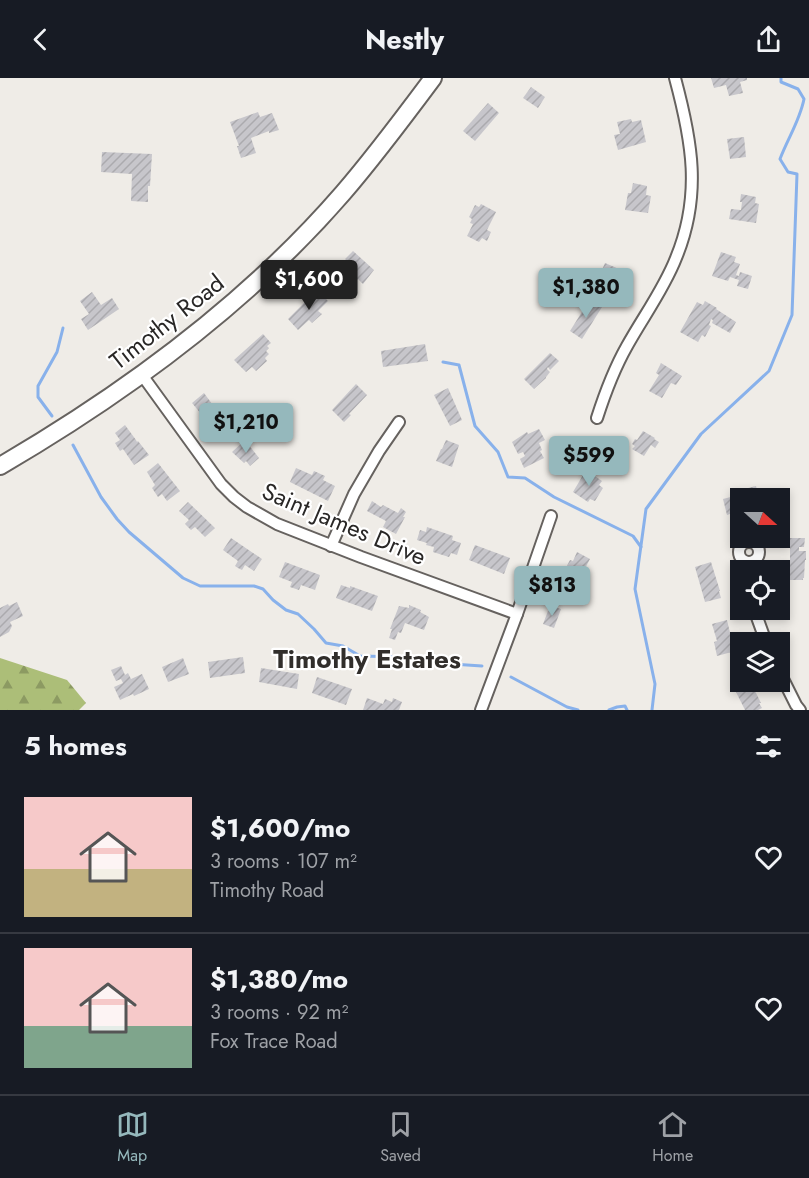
<!DOCTYPE html>
<html lang="en">
<head>
<meta charset="utf-8">
<style>
	:root { --surface:#171b24; --page:#20242c; --text:#f1f3f6; --muted:#9ea1a6; --line:#363941; --accent:#95b8bc }
	body { margin:0; font-family:Jost,sans-serif; background:var(--page); color:var(--text); height:100vh; display:flex; flex-direction:column; font-size:22px; white-space:nowrap }
	* { box-sizing:border-box; margin:0 }
	p { font-size:20px; color:var(--muted) }
	.icon { flex:none; width:33px; height:33px; fill:none; stroke:currentColor; stroke-width:2; stroke-linecap:round; stroke-linejoin:round }
	.map { position:relative; height:632px; overflow:hidden }
	.drawer { display:flex; flex-direction:column; background:var(--surface); flex:1 }
	.drawer>* { flex:none }
	.needle { width:39px; rotate:111deg }
	.fabs { position:absolute; left:730px; top:410px; display:grid; gap:12px }
	.fabs a { display:grid; place-items:center; width:60px; height:60px; border-radius:0px; background:var(--surface); box-shadow:0 3px 9px #0003; font-size:30px }
	.price { position:absolute; translate:-50% -51px; padding:0 14px; border-radius:6px; background:var(--accent); color:#111; font-size:20px; line-height:39px; filter:drop-shadow(0 2px 3px #0008) }
	.price::after { content:''; position:absolute; left:50%; top:36px; width:18px; height:14px; margin-left:-9px; background:inherit; clip-path:polygon(0 0,100% 0,50% 100%) }
	.price.on { background:#222; color:#fff }
	ul { padding:0; list-style:none }
	li { display:flex; align-items:center; gap:18px; height:150px; padding:0 24px }
	li+li { border-top:2px solid var(--line) }
	li span { display:grid; place-items:center; flex:none; width:168px; height:120px; border-radius:0px; color:#555 }
	li>.icon { margin-inline-start:auto }
	span .icon { width:72px; height:72px; fill:#fffc; stroke-width:1 }
	li b { font-size:26px }
	h2 { display:flex; justify-content:space-between; align-items:center; height:72px; padding:0 24px; font-size:26px }
	header { display:flex; justify-content:space-between; align-items:center; height:78px; padding:0 24px; background:var(--surface); font-size:27px; font-weight:700 }
	.tab-bar { display:flex; justify-content:space-around; align-items:center; height:84px; border-top:2px solid var(--line); background:var(--surface); font-size:16px; color:var(--muted) }
	.tab-bar a { display:grid; justify-items:center; gap:3px }
	.tab-bar .on { color:var(--accent) }
	.map>svg:first-child { display:block }
</style>
</head>
<body>
<header><svg class="icon" aria-label="back" viewBox="0 0 24 24"><path d="M15 5l-7 7 7 7"/></svg>Nestly<svg class="icon" aria-label="share" viewBox="0 0 24 24"><path d="M12 15V3M7 8l5-5 5 5M5 13v7h14v-7"/></svg></header>
<div class="map">
<svg width="809" height="632" viewBox="0 0 809 632">
	<defs>
		<pattern id="forest-firs" width="22" height="20" patternUnits="userSpaceOnUse" patternTransform="scale(1.5)"><rect width="22" height="20" fill="#acbe78"/><path d="M5 1l3.5 6h-7zM16 11l3.5 6h-7z" fill="#8c9a62"/></pattern>
		<pattern id="building-hatch" width="6" height="6" patternUnits="userSpaceOnUse" patternTransform="scale(1.5)"><rect width="6" height="6" fill="#c7c6cb"/><path d="M-1 1l2-2M0 6l6-6M5 7l2-2" fill="none" stroke="#abaaae"/></pattern>
	</defs>
	<rect width="100%" height="100%" fill="#efece7"/>
	<path fill="url(#forest-firs)" d="M0,580L67,602L86,625L79,632H0Z"/>
	<g fill="none" stroke-linecap="round" stroke-linejoin="round">
		<g stroke="#88b1eb" stroke-width="3">
			<path d="M443,284L459,287L475,348L498,374L508,399L525,400L554,419L633,458L641,469"/>
			<path d="M52,338L38,319V308L57,274L63,250"/>
			<path d="M73,367L101,419L117,441L129,454L183,500L200,508H254L263,511L273,522L286,532L298,536L314,551L326,565L343,568L360,578L403,579L434,587L452,586L482,588"/>
			<path d="M511,599L567,629L578,632"/>
			<path d="M609,632L617,629L625,628L627,632"/>
			<path d="M652,632L655,606L635,511L646,431L701,356L769,293L792,237L797,96L788,94L780,81C788,60 800,42 804,21L798,11L781,4V0"/>
		</g>
	</g>
	<g fill="url(#building-hatch)">
		<path d="M711,0H747V2L740,4L743,15L729,18L726,7L714,10Z"/>
		<path d="M531,9L545,19L538,30L523,20Z"/>
		<path d="M488,25L499,35L475,63L463,53Z"/>
		<path d="M258,34L260,39L272,35L279,52L269,55V53L251,60L256,75L241,80L237,68H239L230,44Z"/>
		<path d="M631,41L632,44L641,42L646,64L618,72L614,57L620,56L617,44Z"/>
		<path d="M744,59L746,79L730,81L727,61Z"/>
		<path d="M102,74L152,76L150,108H148V124L131,123L132,96L101,94Z"/>
		<path d="M633,105L647,108L646,117L651,118L648,135L625,132L628,115H631Z"/>
		<path d="M741,116L756,119L755,125L759,126L756,145L729,141L731,131L741,132L742,124H740Z"/>
		<path d="M481,126L496,134L487,152L491,154L487,163L482,160L479,164L467,158L473,146L470,145L472,141L469,139L475,127L479,129Z"/>
		<path d="M353,173L374,192L363,206L358,201L347,213L332,200L347,183L345,181Z"/>
		<path d="M721,174L736,179L734,184L740,186L736,197L739,198L740,194L752,198L748,211L737,208L739,202L730,199L728,203L712,198Z"/>
		<path d="M605,185L626,194L618,211L612,209L609,215L597,209L601,202L598,201Z"/>
		<path d="M317,212L328,223L318,233L322,236L312,245L309,242L298,252L288,241Z"/>
		<path d="M92,214L101,227L112,220L119,231L88,252L81,241L89,236L80,223Z"/>
		<path d="M590,221L602,229L582,261L570,253Z"/>
		<path d="M705,223L717,230L716,231L736,244L730,255L712,245L713,242L711,241L709,247L711,248L705,259L702,257L698,264L680,254L697,224L703,227Z"/>
		<path d="M263,256L271,265L267,268L269,270L266,273L269,276L265,280L267,283L256,293L252,289L246,294L234,282Z"/>
		<path d="M425,266L428,283L383,289L381,273Z"/>
		<path d="M550,275L559,283L550,292L548,289L547,291L550,294L546,299V300L534,311L524,301Z"/>
		<path d="M661,285L682,298L676,307L671,305L662,320L649,313L659,297L656,295Z"/>
		<path d="M356,306L367,317L349,336L351,337L344,344L332,332Z"/>
		<path d="M448,310L462,342L450,348L434,317Z"/>
		<path d="M204,315L218,334L208,342L204,336L202,337L192,325Z"/>
		<path d="M125,347L136,362L137,364L138,363L149,377L134,387L123,371L120,373L115,365L120,362L115,355Z"/>
		<path d="M539,351L545,362L539,365L542,372L540,373L544,380L524,390L520,381L525,378L523,374L518,376L512,364L527,354L528,356Z"/>
		<path d="M643,353L655,360L654,361L659,364L655,370L651,367L644,378L632,371L635,368L632,366L635,361L637,362Z"/>
		<path d="M245,362L259,380L250,388L246,383L244,385L232,374Z"/>
		<path d="M446,362L459,367L452,389L436,383L441,371H442Z"/>
		<path d="M158,385L180,413L167,423L162,416L158,419L152,410L155,407L147,394Z"/>
		<path d="M296,390L312,397L314,393L325,398L323,402L335,408L328,423L290,404Z"/>
		<path d="M586,392L602,403L599,407L603,410L595,423L590,421L588,424L573,414Z"/>
		<path d="M756,408L757,412L762,411L764,419L741,420V436L734,438L733,435L727,437L723,421L746,415L744,411Z"/>
		<path d="M372,423L381,429L383,427L398,435L401,430L406,434L403,439H405L396,456L383,449L386,443L367,433Z"/>
		<path d="M188,424L215,450L205,459L195,449L191,452L185,446L189,442L179,433Z"/>
		<path d="M427,449L453,458L452,462L461,465L457,477L451,475L449,479L433,474L434,469L426,467L427,465L417,462L420,452L426,454Z"/>
		<path d="M231,460L262,481L254,493L245,487L242,492L238,490L235,488L238,483L223,472Z"/>
		<path d="M790,460H805L804,469H799V473H806V482H805L804,500H803V502H788L789,488H790Z"/>
		<path d="M475,467L510,480L504,496L469,482Z"/>
		<path d="M577,474L590,481L575,509L560,501L570,482L573,483Z"/>
		<path d="M285,484L320,497L315,512L301,507L299,512L290,509L292,504L279,499Z"/>
		<path d="M711,484L720,513H719L721,520L705,524L695,489Z"/>
		<path d="M341,507L350,510V508L378,518L372,533L336,520Z"/>
		<path d="M17,524L23,538L10,544L12,548L9,554L0,559V530L8,526L9,528Z"/>
		<path d="M409,527L421,532L420,534L429,539L424,552L405,545L401,555L398,554L395,562L389,560L392,551H390L399,528L409,530Z"/>
		<path d="M551,528L561,531L554,550L543,546L548,533H549Z"/>
		<path d="M727,542L731,559L735,558L739,572L717,578L714,564L717,563L712,546Z"/>
		<path d="M243,579L245,595L210,600L208,584Z"/>
		<path d="M183,580L189,596L168,604L162,589Z"/>
		<path d="M121,588L125,597L128,595L131,601L142,596L149,611L134,618L133,616L120,622L114,609L123,605L121,601L116,603L111,592Z"/>
		<path d="M261,590L299,596L297,611L259,604Z"/>
		<path d="M317,599L352,611L346,627L312,615Z"/>
		<path d="M741,601V603H750L761,625H759L762,630L758,632H745L732,606Z"/>
		<path d="M367,620L383,626L385,621L392,624L393,620L402,624L399,632H363Z"/>
	</g>
	<g fill="none" stroke-linecap="round" stroke-linejoin="round">
		<defs>
			<g id="minor">
				<path d="M142,297L221,406L234,419L247,429L277,446L361,479L517,536"/>
				<path d="M597,340C605,315 614,291 627,268C643,239 664,211 676,180C702,117 692,63 675,0"/>
				<circle cx="749" cy="474" r="10"/>
				<path d="M331,468L354,416L379,373L399,344"/>
				<path d="M754,531L766,564"/>
				<path d="M780,595L796,627L800,632"/>
				<path d="M481,632L517,536L551,438"/>
			</g>
			<path id="secondary" d="M0,388C127,314 247,226 343,115C375,78 404,39 433,0"/>
		</defs>
		<use href="#minor" stroke="#66625f" stroke-width="14"/>
		<use href="#secondary" stroke="#66625f" stroke-width="20"/>
		<use href="#minor" stroke="#fff" stroke-width="10"/>
		<use href="#secondary" stroke="#fff" stroke-width="16"/>
	</g>
	<g text-anchor="middle" stroke-width="4.5" stroke-linejoin="round" paint-order="stroke">
		<g font-size="24" fill="#292726" stroke="#fff">
			<text transform="translate(167 244) rotate(-38)" y="8">Timothy Road</text>
			<text transform="translate(344 446) rotate(23)" y="8">Saint James Drive</text>
		</g>
		<g font-size="26" font-weight="bold" fill="#312e2b" stroke="#fff">
			<text x="367" y="590">Timothy Estates</text>
		</g>
	</g>
</svg>
<div class="fabs">
<a><svg class="needle" viewBox="-14 -14 28 28"><path d="M0-13l5 13h-10z" fill="#e53935"/><path d="M0 13l5-13h-10z" fill="#9ea1a6"/></svg></a>
<a><svg class="icon" aria-label="locate" viewBox="0 0 24 24"><circle cx="12" cy="12" r="6"/><path d="M12 2v4M12 18v4M2 12h4M18 12h4"/></svg></a>
<a><svg class="icon" aria-label="layers" viewBox="0 0 24 24"><path d="M12 4l9 5-9 5-9-5zM3 14l9 5 9-5"/></svg></a>
</div>
<b class="price on" style="left:309px;top:233px">$1,600</b>
<b class="price" style="left:586px;top:241px">$1,380</b>
<b class="price" style="left:246px;top:376px">$1,210</b>
<b class="price" style="left:589px;top:409px">$599</b>
<b class="price" style="left:552px;top:539px">$813</b>
</div>
<section class="drawer">
<h2>5 homes<svg class="icon" aria-label="filters" viewBox="0 0 24 24"><path d="M4 7h16M4 17h16"/><circle cx="9" cy="7" r="2"/><circle cx="15" cy="17" r="2"/></svg></h2>
<ul>
<li><span style="background:linear-gradient(#f6c9c9 60%,#c2b280 0)"><svg class="icon" aria-label="home" viewBox="0 0 24 24"><path d="M3 11l9-7 9 7M6 9v11h12V9"/></svg></span><div><b>$1,600/mo</b><p>3 rooms · 107 m²</p><p>Timothy Road</p></div><svg class="icon" aria-label="heart" viewBox="0 0 24 24"><path d="M12 20l-8-8c-3-5 5-10 8-4 3-6 11-1 8 4z"/></svg></li>
<li><span style="background:linear-gradient(#f6c9c9 65%,#7fa58c 0)"><svg class="icon" aria-label="home" viewBox="0 0 24 24"><path d="M3 11l9-7 9 7M6 9v11h12V9"/></svg></span><div><b>$1,380/mo</b><p>3 rooms · 92 m²</p><p>Fox Trace Road</p></div><svg class="icon" aria-label="heart" viewBox="0 0 24 24"><path d="M12 20l-8-8c-3-5 5-10 8-4 3-6 11-1 8 4z"/></svg></li>
</ul>
</section>
<nav class="tab-bar">
<a class="on"><svg class="icon" aria-label="map" viewBox="0 0 24 24"><path d="M3 6l6-2 6 2 6-2v14l-6 2-6-2-6 2zM9 4v14M15 6v14"/></svg>Map</a>
<a><svg class="icon" aria-label="saved" viewBox="0 0 24 24"><path d="M7 4h10v16l-5-4-5 4z"/></svg>Saved</a>
<a><svg class="icon" aria-label="home" viewBox="0 0 24 24"><path d="M3 11l9-7 9 7M6 9v11h12V9"/></svg>Home</a>
</nav>
</body>
</html>
